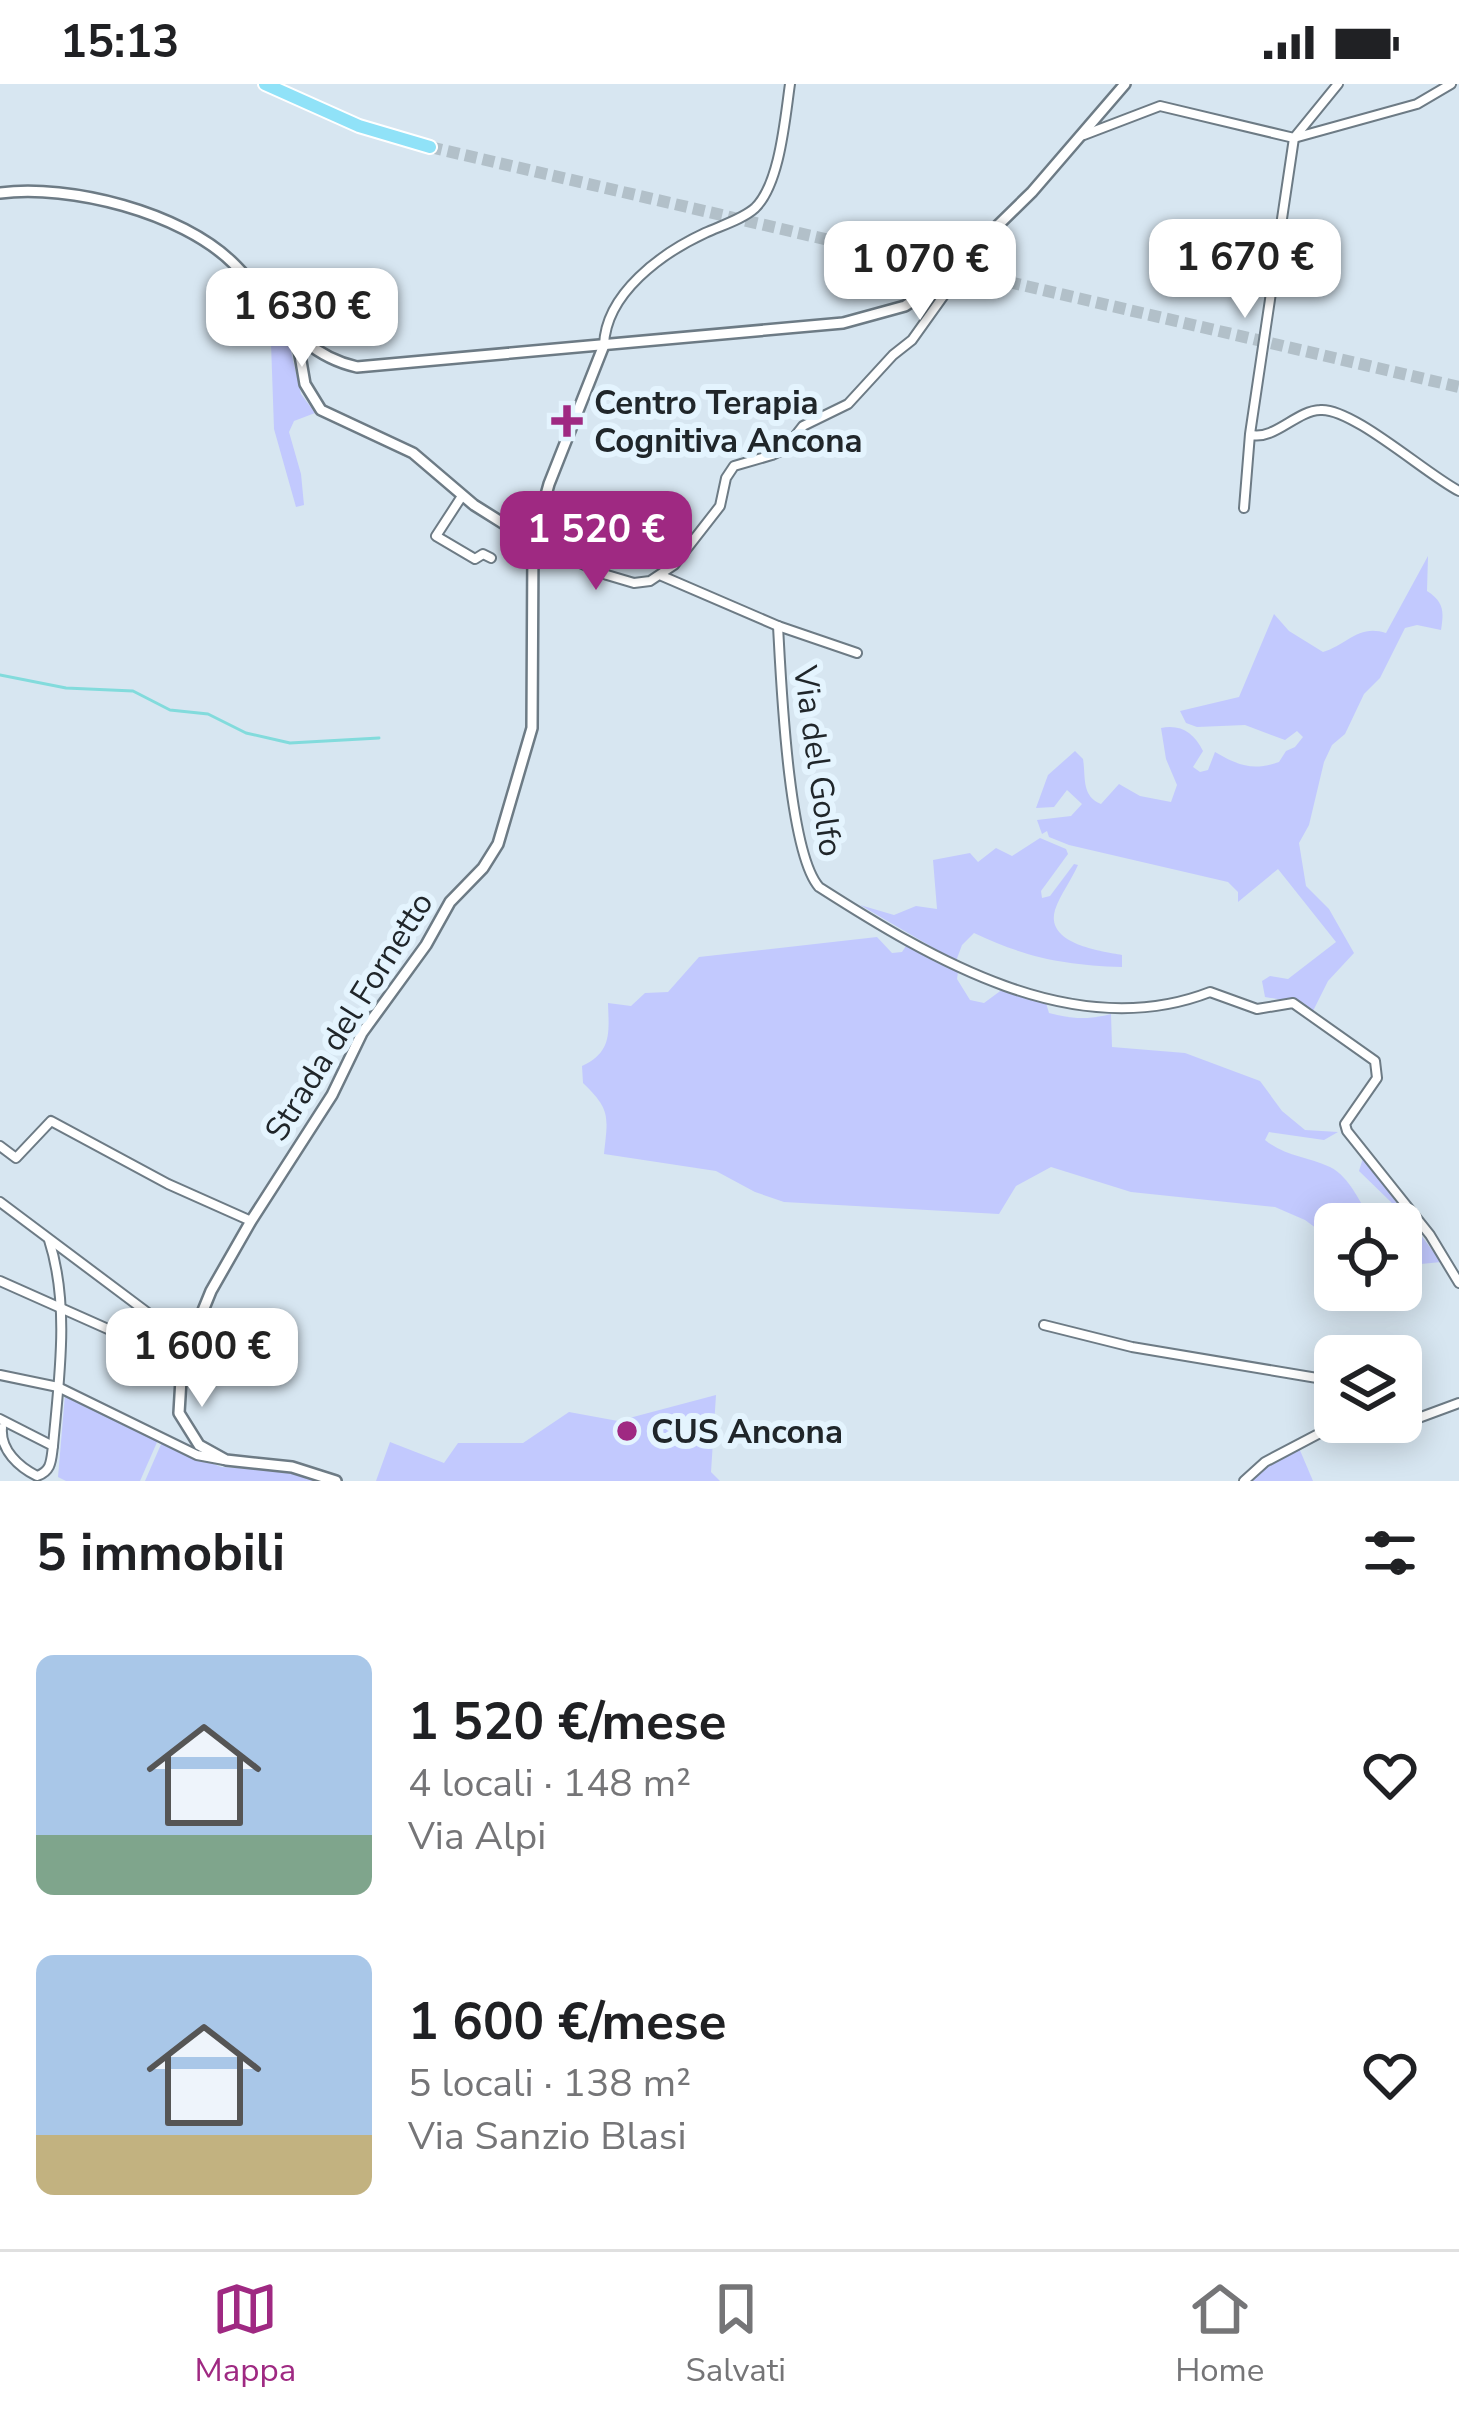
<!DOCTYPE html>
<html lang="it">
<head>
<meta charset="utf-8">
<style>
	:root { --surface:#fff; --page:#f6f6f6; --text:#202124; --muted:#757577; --line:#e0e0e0; --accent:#9f2982 }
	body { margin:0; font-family:"Nunito Sans",sans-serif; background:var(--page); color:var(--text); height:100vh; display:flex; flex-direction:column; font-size:45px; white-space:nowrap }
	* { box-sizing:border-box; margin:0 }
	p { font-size:39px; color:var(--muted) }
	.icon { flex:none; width:66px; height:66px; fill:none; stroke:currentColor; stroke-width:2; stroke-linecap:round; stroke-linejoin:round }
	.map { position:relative; height:1397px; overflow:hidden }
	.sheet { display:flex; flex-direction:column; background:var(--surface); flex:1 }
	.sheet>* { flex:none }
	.buttons { position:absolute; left:1314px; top:1119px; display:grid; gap:24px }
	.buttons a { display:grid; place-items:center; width:108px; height:108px; border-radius:18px; background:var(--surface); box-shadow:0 6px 30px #0003; font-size:60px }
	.price { position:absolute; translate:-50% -102px; padding:0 27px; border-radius:24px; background:#fff; color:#222; font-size:39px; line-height:78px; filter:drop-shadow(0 3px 6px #0008) }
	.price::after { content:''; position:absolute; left:50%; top:72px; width:36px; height:27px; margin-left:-18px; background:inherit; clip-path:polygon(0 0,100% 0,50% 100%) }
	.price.on { background:var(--accent); color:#fff }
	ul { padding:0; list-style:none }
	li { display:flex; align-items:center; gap:36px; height:300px; padding:0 36px }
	li span { display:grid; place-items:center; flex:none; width:336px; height:240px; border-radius:18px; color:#555 }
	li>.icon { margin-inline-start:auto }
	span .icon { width:144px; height:144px; fill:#fffc; stroke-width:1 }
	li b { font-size:51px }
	h2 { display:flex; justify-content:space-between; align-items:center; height:144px; padding:0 36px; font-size:51px }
	.status { display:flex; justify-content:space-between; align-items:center; height:84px; padding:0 60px; background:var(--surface); direction:ltr }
	.status svg { height:33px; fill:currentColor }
	.menu { display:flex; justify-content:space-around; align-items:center; height:168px; border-top:3px solid var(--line); background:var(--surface); font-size:33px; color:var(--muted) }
	.menu a { display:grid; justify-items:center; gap:6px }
	.menu .on { color:var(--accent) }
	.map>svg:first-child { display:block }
</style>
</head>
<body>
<div class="status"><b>15:13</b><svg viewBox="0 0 49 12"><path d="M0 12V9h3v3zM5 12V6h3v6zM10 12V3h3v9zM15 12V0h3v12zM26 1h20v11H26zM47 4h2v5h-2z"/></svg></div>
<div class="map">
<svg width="1459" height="1397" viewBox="0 0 1459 1397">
	<rect width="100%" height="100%" fill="#d7e6f1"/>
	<g fill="#c2c9fe">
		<path d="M266,230L289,259L301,310L315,329L294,337L289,348L301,390L304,421L296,423L274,345L271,259L258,241Z"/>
		<path d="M1428,472L1427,507C1444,518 1444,527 1441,546L1417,541L1405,544L1380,594L1364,610L1345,650L1332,661L1324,678L1309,741L1299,759L1306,802L1329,825L1354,869L1328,897L1312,929L1296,918L1265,913L1262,897L1270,892L1288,895L1336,858L1278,785L1238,818V808L1228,798L1069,761L1049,753L1047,747L1042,750L1037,736L1071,732L1082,720L1067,706L1054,723L1036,724L1048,691L1075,667L1083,675C1086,693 1081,712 1101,720L1119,700L1140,712L1171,718L1177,701L1166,675L1161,644C1181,640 1194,649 1203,667L1193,683L1200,688L1208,686L1215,668C1239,682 1253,687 1279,678L1286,667L1295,663L1303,653L1297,647L1285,656L1245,641L1197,643L1186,639L1180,627L1239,613L1274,530L1289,547L1323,568C1347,561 1358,540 1386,549Z"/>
		<path d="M1040,754L1066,765L1068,770L1041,807L1042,814L1050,812L1074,780L1078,781C1072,795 1060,811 1055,826C1045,860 1100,867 1122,871V883C1064,881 1027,874 974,849L962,861L956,877L860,821L894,831L916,822L937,825L933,776L970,769L978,778L996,764L1012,772Z"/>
		<path d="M877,853L892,869L902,868L908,859L958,888L957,895L970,916L984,919L1003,905L1046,919L1049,929C1072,935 1088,936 1111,930L1112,963L1185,969L1260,997L1282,1027L1305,1046L1338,1048L1324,1056L1269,1048L1265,1056C1286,1073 1307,1072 1330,1083C1350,1093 1362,1121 1372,1140H1335V1158L1305,1136L1275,1123L1131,1108L1051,1083L1016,1102L999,1130L784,1118L755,1108L716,1087L604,1070C608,1032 611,1026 583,999L582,982C612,968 609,949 608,919L631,922L645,909L668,908L699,873Z"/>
		<path d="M1363,1074L1441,1178L1401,1182V1154L1412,1148L1391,1118L1359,1087Z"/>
		<path d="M65,1311L158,1356L140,1397H66L58,1393Z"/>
		<path d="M716,1311L711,1388L720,1397H376L390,1358L444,1379L458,1359H523L569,1328L618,1337Z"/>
		<path d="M162,1358L221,1383L281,1387L319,1397H145Z"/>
		<path d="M1299,1364L1313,1397H1248L1265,1381Z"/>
	</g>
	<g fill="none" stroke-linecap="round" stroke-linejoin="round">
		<path stroke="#82dbdc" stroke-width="3" d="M0,591L66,604L133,607L170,626L208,630L246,649L290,659L379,654"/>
		<path stroke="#b2c0c9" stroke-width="12" stroke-dasharray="12 6" stroke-linecap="butt" d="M430,63L1459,303"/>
		<defs>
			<g id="minor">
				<path d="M1084,51L1160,22L1294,54L1417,20L1451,0"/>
				<path d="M604,261C606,209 662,169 705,149C720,142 743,135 755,124C780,100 785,34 790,0"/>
				<path d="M1251,351C1275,356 1296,327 1320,326C1352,323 1427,391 1459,407"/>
				<path d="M462,412L436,452L475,475L483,470L491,474"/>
				<path d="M1244,424L1250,350L1294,54L1338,0"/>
				<path d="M533,458L607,491L634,499L650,497L674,481L720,422L726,394L734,382L772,371L785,365L803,342L848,320L893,271L912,256L974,169"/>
				<path d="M662,492L778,542L857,569"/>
				<path d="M778,542C781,595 788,768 819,803C930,874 1074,961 1210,908L1257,925L1293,919L1375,977L1377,994L1345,1040L1347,1047L1430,1151L1459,1199"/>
				<path d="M0,1062L16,1074L51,1037L168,1100L251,1137"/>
				<path d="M0,1118L148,1229L150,1234L140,1260"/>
				<path d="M49,1156C70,1221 59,1295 53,1362"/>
				<path d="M0,1197L182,1278"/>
				<path d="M1044,1241L1132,1263L1335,1297"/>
				<path d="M0,1291L58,1303L197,1371L224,1376"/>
				<path d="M0,1335L53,1362C51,1376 52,1387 37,1392C19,1383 0,1366 2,1344"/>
				<path d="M1244,1397L1265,1378L1322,1348L1394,1343L1459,1319"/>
			</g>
			<g id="tertiary">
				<path d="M0,109C70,100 181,128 233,179C274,219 297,270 357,283L843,239L905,222L938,200L1032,108L1125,0"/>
				<path d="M297,254L305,300L321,326L413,369L474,421L533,458"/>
				<path d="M336,1397L292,1383L226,1376L199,1361L179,1329L182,1278L211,1207L251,1137L332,1011L362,949L426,861L450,818L483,784L498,760L532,644L533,458L549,400L604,261"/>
			</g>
			<path id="trunk" d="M265,0L359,42L430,63"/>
		</defs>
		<use href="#minor" stroke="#6d7b85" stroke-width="12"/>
		<use href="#tertiary" stroke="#6d7b85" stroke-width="14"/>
		<use href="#trunk" stroke="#fff" stroke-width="16"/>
		<use href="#minor" stroke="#fff" stroke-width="8"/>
		<use href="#tertiary" stroke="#fff" stroke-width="9"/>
		<use href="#trunk" stroke="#90e2f8" stroke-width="12"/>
	</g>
	<g fill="#9f2982" stroke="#e4f4fe" stroke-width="4.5">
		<path d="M561 319h12v12h12v12h-12v12h-12v-12h-12v-12h12z"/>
		<circle cx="627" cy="1347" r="12"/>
	</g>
	<g text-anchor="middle" stroke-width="12" stroke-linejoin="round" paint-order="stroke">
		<g font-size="33" font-weight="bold" fill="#20262a" stroke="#e4f4fe" text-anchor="start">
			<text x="594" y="330">Centro Terapia<tspan x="594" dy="38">Cognitiva Ancona</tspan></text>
			<text x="651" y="1359">CUS Ancona</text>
		</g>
		<g font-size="33" fill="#20262a" stroke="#e4f4fe">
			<text transform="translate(819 677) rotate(82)" y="12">Via del Golfo</text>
			<text transform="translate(348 932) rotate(-58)" y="12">Strada del Fornetto</text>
		</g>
	</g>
</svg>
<div class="buttons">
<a><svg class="icon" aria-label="locate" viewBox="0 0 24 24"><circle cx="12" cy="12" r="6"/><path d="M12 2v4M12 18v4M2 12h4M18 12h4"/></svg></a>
<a><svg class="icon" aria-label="layers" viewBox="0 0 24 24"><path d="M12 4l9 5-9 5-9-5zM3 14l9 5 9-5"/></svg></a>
</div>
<b class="price" style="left:1245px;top:237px">1 670 €</b>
<b class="price" style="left:920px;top:239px">1 070 €</b>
<b class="price" style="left:302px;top:286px">1 630 €</b>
<b class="price on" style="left:596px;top:509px">1 520 €</b>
<b class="price" style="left:202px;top:1326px">1 600 €</b>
</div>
<section class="sheet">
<h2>5 immobili<svg class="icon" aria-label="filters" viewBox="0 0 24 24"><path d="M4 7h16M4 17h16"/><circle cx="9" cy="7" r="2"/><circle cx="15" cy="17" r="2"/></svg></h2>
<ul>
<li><span style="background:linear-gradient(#a9c7e8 75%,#7fa58c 0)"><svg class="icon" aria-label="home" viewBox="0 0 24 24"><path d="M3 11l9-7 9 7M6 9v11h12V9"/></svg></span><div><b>1 520 €/mese</b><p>4 locali · 148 m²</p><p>Via Alpi</p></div><svg class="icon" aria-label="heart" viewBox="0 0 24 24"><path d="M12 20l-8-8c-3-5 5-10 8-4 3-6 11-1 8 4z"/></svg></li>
<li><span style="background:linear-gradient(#a9c7e8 75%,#c2b280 0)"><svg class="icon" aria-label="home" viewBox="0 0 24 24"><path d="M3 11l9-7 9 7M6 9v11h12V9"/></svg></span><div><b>1 600 €/mese</b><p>5 locali · 138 m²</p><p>Via Sanzio Blasi</p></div><svg class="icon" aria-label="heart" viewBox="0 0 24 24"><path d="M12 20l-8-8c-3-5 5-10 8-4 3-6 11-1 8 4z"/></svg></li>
</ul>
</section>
<nav class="menu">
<a class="on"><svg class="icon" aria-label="map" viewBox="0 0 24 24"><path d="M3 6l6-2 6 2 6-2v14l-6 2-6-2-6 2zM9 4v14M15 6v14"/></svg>Mappa</a>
<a><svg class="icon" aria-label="saved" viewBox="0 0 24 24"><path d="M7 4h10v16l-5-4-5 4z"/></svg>Salvati</a>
<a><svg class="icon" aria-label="home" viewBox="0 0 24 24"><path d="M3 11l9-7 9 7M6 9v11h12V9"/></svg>Home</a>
</nav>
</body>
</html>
